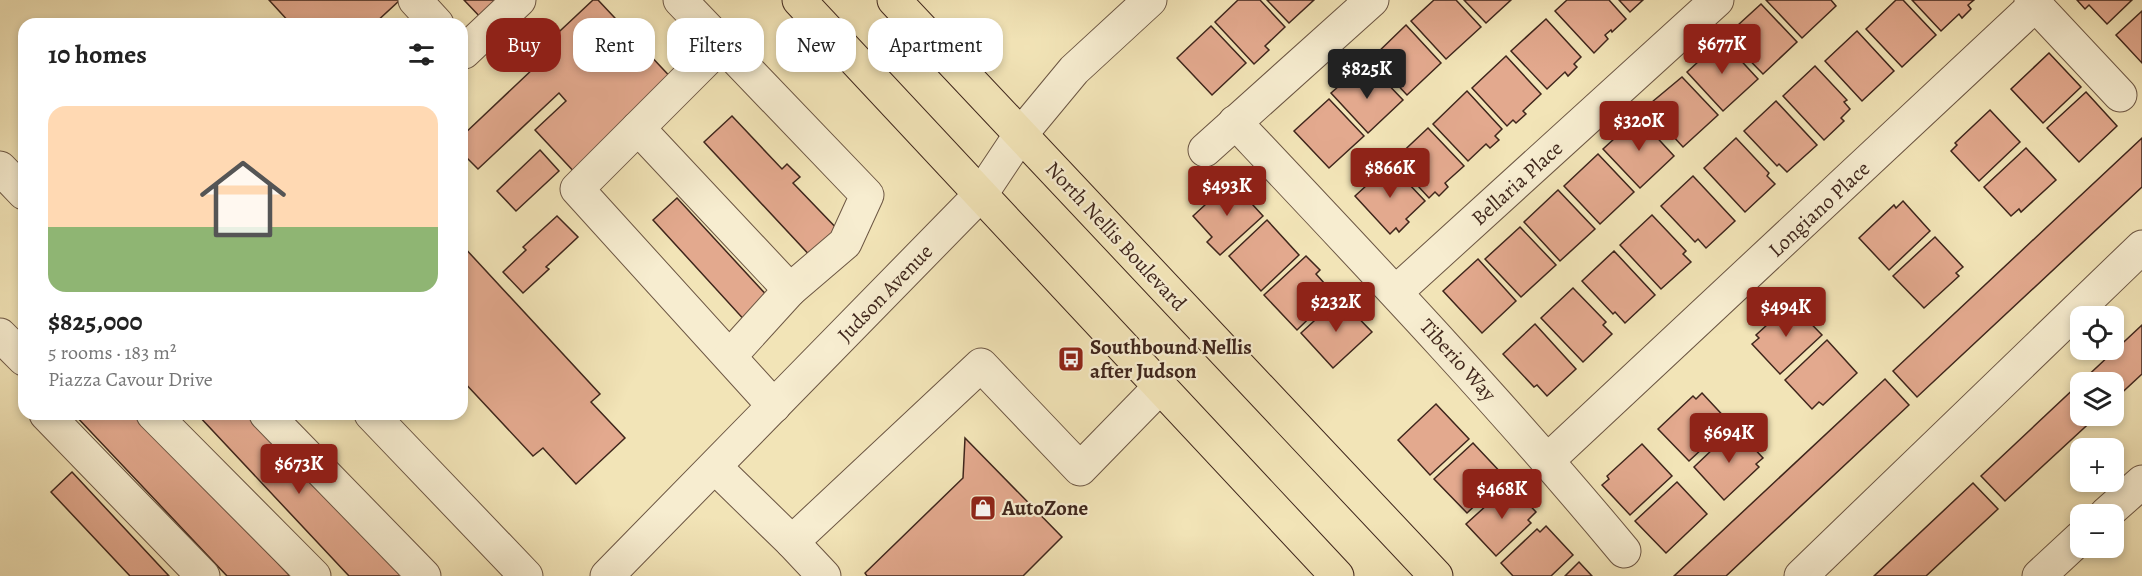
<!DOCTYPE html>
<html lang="en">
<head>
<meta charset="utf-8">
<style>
	:root { --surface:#fff; --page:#f6f6f6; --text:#222; --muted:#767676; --line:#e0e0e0; --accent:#8f2418 }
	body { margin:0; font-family:Alegreya,serif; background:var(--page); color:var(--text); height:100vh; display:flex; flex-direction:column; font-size:22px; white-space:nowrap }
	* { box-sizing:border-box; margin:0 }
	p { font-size:20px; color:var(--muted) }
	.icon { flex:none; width:33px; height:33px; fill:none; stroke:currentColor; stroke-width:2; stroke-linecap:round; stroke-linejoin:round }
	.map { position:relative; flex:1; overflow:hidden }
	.panel { position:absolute; left:18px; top:18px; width:450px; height:402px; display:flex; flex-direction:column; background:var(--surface); border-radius:18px; box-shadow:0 3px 9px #0003 }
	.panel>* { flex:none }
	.banner { position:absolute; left:486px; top:18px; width:570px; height:54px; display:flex; gap:12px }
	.controls { position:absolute; left:2070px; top:306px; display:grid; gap:12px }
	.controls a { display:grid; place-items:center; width:54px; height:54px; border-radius:12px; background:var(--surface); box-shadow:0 3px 9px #0003; font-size:30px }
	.price { position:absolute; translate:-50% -51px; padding:0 14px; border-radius:6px; background:var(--accent); color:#fff; font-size:20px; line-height:39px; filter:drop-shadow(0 2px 3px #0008) }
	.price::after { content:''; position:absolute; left:50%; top:36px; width:18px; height:14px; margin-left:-9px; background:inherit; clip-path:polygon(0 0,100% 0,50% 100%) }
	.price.current { background:#222; color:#fff }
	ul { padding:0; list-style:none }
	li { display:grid; align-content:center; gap:12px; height:318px; padding:0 30px }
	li+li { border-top:2px solid var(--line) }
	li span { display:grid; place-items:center; height:186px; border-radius:18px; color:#555 }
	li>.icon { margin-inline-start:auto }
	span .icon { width:108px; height:108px; fill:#fffc; stroke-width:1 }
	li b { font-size:26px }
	h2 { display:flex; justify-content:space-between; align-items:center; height:72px; padding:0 30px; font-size:26px }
	.pill { padding:0 21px; border-radius:18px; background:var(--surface); box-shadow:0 3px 9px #0003; font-size:21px; line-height:54px }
	.pill.current { background:var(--accent); color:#fff }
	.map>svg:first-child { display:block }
</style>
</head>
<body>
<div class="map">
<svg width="2142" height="576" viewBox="0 0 2142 576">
	<rect width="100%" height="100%" fill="#f2e4b7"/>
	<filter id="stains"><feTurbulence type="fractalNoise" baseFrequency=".00333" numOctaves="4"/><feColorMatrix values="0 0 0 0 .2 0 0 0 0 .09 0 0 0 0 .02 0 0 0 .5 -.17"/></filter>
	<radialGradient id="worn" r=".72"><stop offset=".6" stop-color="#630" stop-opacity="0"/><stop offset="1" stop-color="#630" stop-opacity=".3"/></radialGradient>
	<g fill="#e3a98e" stroke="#3f261c" stroke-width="1.5">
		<path d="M269,0H400L374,24H291Z"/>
		<path d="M464,0H504L483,20Z"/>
		<path d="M593,0H598L677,84L578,176L535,130L566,101L559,93L478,169L462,153V136L535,67L529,60Z"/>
		<path d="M1238,0H1260L1285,27L1265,46L1269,50L1254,64L1215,22Z"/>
		<path d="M1267,0H1314L1289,23Z"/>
		<path d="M1434,0H1456L1481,27L1446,59L1411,21Z"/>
		<path d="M1464,0H1511L1486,23Z"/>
		<path d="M1567,0H1609L1626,19L1612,32L1611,30L1605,35L1608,39L1594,53L1555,11Z"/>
		<path d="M1619,0H1643L1630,12Z"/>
		<path d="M1766,0H1831L1836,6L1802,38Z"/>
		<path d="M1896,0H1903L1936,35L1902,67L1866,29Z"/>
		<path d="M1912,0H1974L1968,5L1971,9L1962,18L1959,14L1941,31Z"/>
		<path d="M2077,0H2132L2107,24L2089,5L2085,9Z"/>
		<path d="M1761,4L1797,42L1763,74L1726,36Z"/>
		<path d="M2142,11V63L2116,35Z"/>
		<path d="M1546,19L1581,57L1574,64L1577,67L1568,76L1565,72L1547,89L1511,51Z"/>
		<path d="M1406,25L1441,63L1407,95L1372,58Z"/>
		<path d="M1211,26L1246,63L1212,95L1177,58Z"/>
		<path d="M1857,31L1894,71L1862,101L1825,61Z"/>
		<path d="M1722,40L1758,79L1723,111L1687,72Z"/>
		<path d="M2049,53L2081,87L2043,123L2011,89Z"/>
		<path d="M1506,56L1541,94L1523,111L1526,114L1516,123L1513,120L1507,126L1472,88Z"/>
		<path d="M1815,66L1847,100L1844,102L1850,109L1841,118L1844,121L1824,140L1783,96Z"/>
		<path d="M1355,72L1370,88L1381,77L1403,100L1368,133L1331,93Z"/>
		<path d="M1682,77L1718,115L1683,147L1646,107Z"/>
		<path d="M1467,91L1502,129L1495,136L1499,140L1490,148L1486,144L1468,161L1433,124Z"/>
		<path d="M2086,92L2117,126L2079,162L2047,128Z"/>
		<path d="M1329,99L1364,136L1329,168L1294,131Z"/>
		<path d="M1776,101L1817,145L1787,172L1779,164L1777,166L1744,131Z"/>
		<path d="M1990,110L2020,142L1979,181L1951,151L1957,145L1955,143Z"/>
		<path d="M732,116L782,169L787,164L800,177L793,183L843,235L815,261L704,142Z"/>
		<path d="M1638,117L1674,156L1640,188L1603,149Z"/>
		<path d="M1428,128L1464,166L1445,183L1448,187L1439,196L1435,192L1429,198L1394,160Z"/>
		<path d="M1736,138L1769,173L1767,176L1775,184L1745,212L1704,168Z"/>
		<path d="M2142,138V187L1917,397L1893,371Z"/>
		<path d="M2026,148L2056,180L2021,212L2019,209L2011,216L1984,187Z"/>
		<path d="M540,150L559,171L516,211L497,191Z"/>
		<path d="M1598,154L1634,192L1600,224L1564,186Z"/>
		<path d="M1390,164L1425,201L1406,219L1409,222L1399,232L1396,228L1390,234L1355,196Z"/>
		<path d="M1693,176L1735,221L1706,248L1698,239L1695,242L1661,206Z"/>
		<path d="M1231,181L1263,216L1220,255L1207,242L1212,237L1193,216Z"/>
		<path d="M1558,190L1595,229L1560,261L1524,222Z"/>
		<path d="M677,198L772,301L748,324L653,220Z"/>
		<path d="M1903,201L1930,231L1889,270L1859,238L1894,205L1896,208Z"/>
		<path d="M1652,215L1686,251L1683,254L1691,262L1661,289L1620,245Z"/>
		<path d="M557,216L578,237L546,267L549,269L523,293L503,272L526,250L523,247Z"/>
		<path d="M1267,220L1299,255L1261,291L1229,256Z"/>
		<path d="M1520,227L1556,265L1521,297L1485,259Z"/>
		<path d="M1935,237L1963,267L1956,273L1959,276L1924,308L1893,276Z"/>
		<path d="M462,245L600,394L591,402L625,438L576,484L543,448L533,456L462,380Z"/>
		<path d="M1614,251L1655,295L1625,323L1615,312L1613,314L1582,281Z"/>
		<path d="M1306,256L1320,270L1316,274L1334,294L1297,330L1264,295Z"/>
		<path d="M1478,259L1516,301L1482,333L1443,291Z"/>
		<path d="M1573,288L1606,322L1603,325L1612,334L1583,362L1541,318Z"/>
		<path d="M1339,298L1372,332L1333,368L1301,333Z"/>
		<path d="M1791,303L1822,335L1780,374L1752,344L1759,338L1756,335Z"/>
		<path d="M1535,324L1576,369L1547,396L1537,385L1534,387L1503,354Z"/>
		<path d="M2142,325V374L2114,400V382H2081Z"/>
		<path d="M1827,340L1857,373L1823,405L1819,402L1812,409L1785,380Z"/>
		<path d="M1885,379L1909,405L1726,576H1674Z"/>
		<path d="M2080,383V416H2097L2005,501L1981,476Z"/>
		<path d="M1702,393L1730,423L1689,461L1658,429L1693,396L1696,399Z"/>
		<path d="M1436,404L1469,439L1430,475L1398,440Z"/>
		<path d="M74,414H138L290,576H227Z"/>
		<path d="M197,414H249L402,576H349Z"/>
		<path d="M1735,428L1763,458L1756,464L1759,467L1724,500L1694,467Z"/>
		<path d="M965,438L1062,537L1023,576H867L865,573L963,478Z"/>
		<path d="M1473,443L1505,477L1467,513L1434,479Z"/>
		<path d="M1642,444L1672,476L1630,515L1602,485L1609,479L1607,476Z"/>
		<path d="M72,472L169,576H130L51,492Z"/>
		<path d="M1677,482L1707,514L1666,553L1635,521Z"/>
		<path d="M1973,483L1998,509L1926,576H1874Z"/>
		<path d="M1510,484L1536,512L1528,520L1531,523L1496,556L1466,524Z"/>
		<path d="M1546,526L1573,555L1551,576H1513L1501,563L1537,529L1540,532Z"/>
		<path d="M1579,562L1592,576H1565Z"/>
	</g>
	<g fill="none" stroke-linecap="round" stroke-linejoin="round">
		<defs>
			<g id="minor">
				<path d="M415,0L437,24"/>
				<path d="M2031,0L2120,95"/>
				<path d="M723,43L577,189L774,406"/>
				<path d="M462,50L464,52L519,0"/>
				<path d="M1235,122C1368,263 1501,403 1624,551"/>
				<path d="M638,128L790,290L845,243L867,195L680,0"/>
				<path d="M1205,150L1372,0"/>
				<path d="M0,168L24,193"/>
				<path d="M1396,292L1717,0"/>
				<path d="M0,335L24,359"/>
				<path d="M730,356L790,290"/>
				<path d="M46,414L203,576"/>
				<path d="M153,414L314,576"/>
				<path d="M266,414L424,576"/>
				<path d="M371,414L526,576"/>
				<path d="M1548,460L2035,5"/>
				<path d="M715,467L792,542L981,365L1080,469L1160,387"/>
				<path d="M2106,514L2142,482"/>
				<path d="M792,542L824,576"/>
				<path d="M607,576L981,194L1021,134L1074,70L1150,0"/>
				<path d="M1801,576L2142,247"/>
				<path d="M2039,576L2080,538"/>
			</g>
			<g id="major">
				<path d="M799,0L1337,576"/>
				<path d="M894,0L1436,576"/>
			</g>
		</defs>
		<use href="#minor" stroke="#6c5643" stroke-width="35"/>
		<use href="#major" stroke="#3f261c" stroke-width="35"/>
		<use href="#minor" stroke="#f7edd0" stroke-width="33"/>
		<use href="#major" stroke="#f2e4b7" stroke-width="33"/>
	</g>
	<defs>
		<symbol id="bus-square" viewBox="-11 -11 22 22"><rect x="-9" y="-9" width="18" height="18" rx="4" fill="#8f2418" stroke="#f7edd0"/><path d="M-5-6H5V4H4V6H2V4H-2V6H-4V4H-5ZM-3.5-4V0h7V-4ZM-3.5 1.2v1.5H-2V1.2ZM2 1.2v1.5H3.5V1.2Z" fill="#fff"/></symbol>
		<symbol id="shop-square" viewBox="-11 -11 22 22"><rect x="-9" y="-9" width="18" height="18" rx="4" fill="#8f2418" stroke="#f7edd0"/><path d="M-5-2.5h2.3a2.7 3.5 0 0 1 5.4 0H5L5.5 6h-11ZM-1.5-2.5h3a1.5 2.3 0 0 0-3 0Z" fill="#fff"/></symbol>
	</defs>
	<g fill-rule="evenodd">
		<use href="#bus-square" x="1056" y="344" width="30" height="30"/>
		<use href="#shop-square" x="968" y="493" width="30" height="30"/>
	</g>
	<g text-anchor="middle" stroke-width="4.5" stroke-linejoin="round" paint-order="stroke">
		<g font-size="21" fill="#3f261c" stroke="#f7edd0">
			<text transform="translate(1517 183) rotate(-42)" y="7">Bellaria Place</text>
			<text transform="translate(1819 209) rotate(-43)" y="7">Longiano Place</text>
			<text transform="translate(1116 236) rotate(47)" y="7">North Nellis Boulevard</text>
			<text transform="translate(885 293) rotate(-46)" y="7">Judson Avenue</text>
			<text transform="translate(1458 360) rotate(48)" y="7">Tiberio Way</text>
		</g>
		<g font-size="21" font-weight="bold" fill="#3f261c" stroke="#f7edd0" text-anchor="start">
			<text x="1090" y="354">Southbound Nellis<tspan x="1090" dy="24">after Judson</tspan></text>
			<text x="1002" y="515">AutoZone</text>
		</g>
	</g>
	<rect width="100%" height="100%" filter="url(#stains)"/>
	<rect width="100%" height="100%" fill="url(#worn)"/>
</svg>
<div class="controls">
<a><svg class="icon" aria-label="locate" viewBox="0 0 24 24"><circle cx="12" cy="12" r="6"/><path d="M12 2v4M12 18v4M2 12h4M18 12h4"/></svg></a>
<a><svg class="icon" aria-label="layers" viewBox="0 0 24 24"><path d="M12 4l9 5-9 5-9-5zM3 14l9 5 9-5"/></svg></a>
<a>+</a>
<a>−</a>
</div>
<b class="price" style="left:1722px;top:75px">$677K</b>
<b class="price current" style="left:1367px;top:100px">$825K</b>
<b class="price" style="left:1639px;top:152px">$320K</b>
<b class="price" style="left:1390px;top:199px">$866K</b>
<b class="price" style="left:1227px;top:217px">$493K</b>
<b class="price" style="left:1336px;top:333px">$232K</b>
<b class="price" style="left:1786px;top:338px">$494K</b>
<b class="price" style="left:1729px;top:464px">$694K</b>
<b class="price" style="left:299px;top:495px">$673K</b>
<b class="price" style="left:1502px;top:520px">$468K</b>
<div class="banner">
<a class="pill current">Buy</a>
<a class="pill">Rent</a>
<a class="pill">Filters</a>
<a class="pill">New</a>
<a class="pill">Apartment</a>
</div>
<section class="panel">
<h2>10 homes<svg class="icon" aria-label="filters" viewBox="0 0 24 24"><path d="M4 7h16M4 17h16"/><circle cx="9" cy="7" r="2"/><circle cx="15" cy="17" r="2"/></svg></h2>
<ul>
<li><span style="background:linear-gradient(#ffd9b3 65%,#8fb573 0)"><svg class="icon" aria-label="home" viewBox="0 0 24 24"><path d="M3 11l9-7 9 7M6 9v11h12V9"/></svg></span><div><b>$825,000</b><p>5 rooms · 183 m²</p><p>Piazza Cavour Drive</p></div></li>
</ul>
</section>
</div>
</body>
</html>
